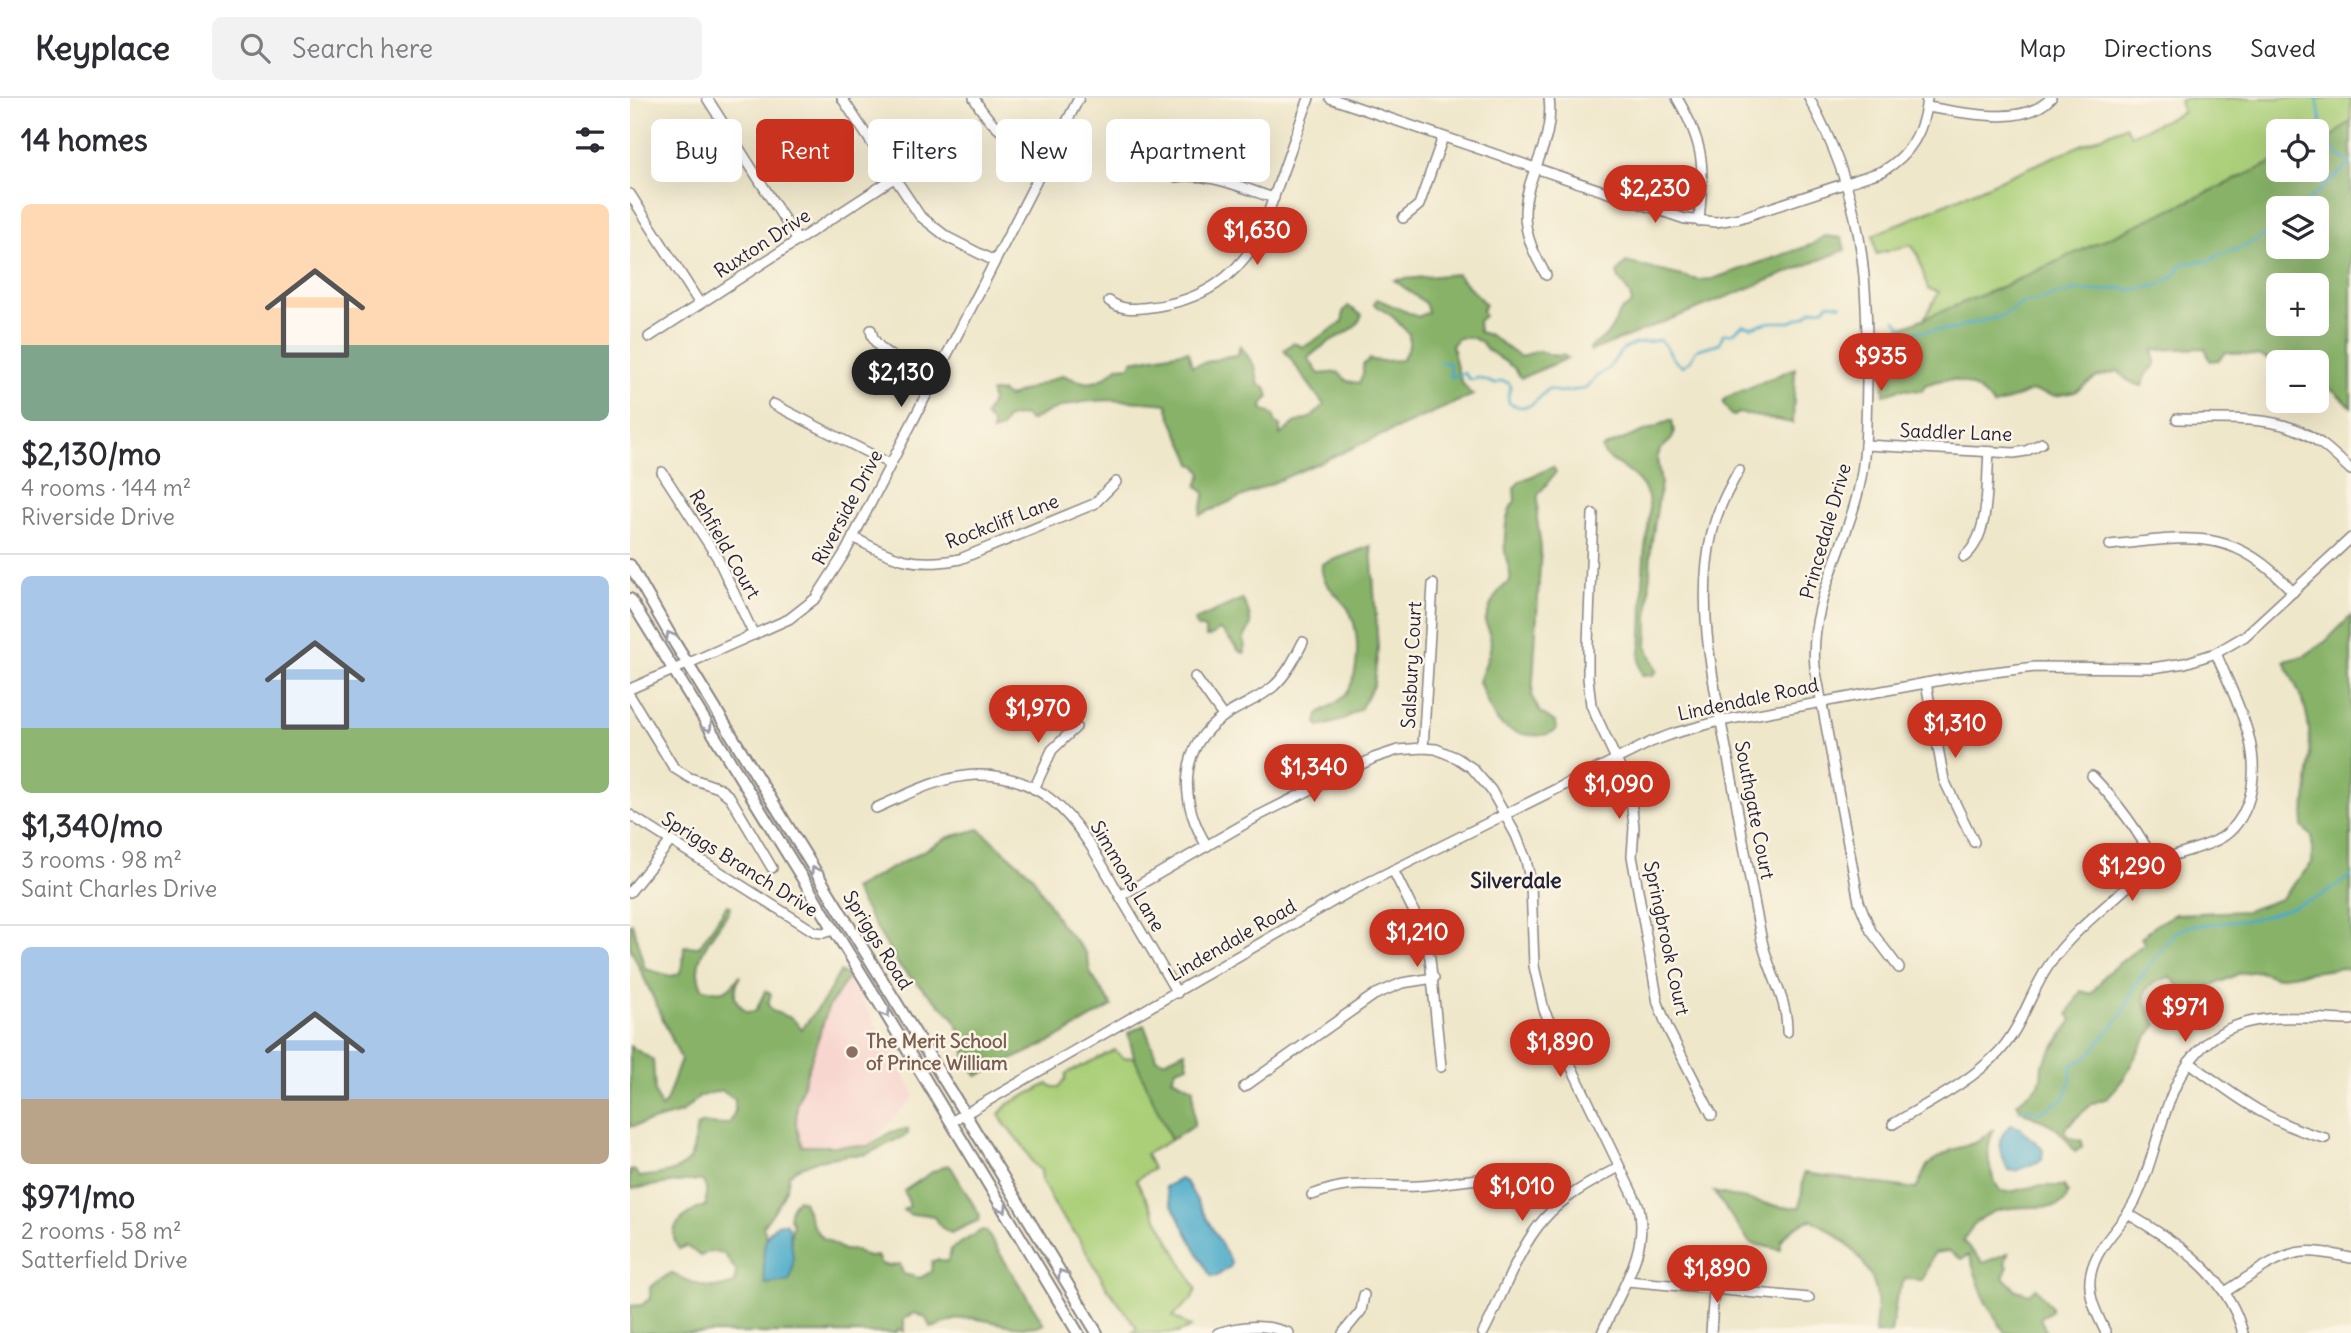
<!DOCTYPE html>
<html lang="en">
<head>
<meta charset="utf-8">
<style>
	:root { --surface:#fff; --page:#f2f2f3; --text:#2b2b33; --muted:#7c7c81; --line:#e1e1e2; --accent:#c8321e }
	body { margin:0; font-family:Delius,sans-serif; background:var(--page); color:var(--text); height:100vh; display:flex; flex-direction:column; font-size:26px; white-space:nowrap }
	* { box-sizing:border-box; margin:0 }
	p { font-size:23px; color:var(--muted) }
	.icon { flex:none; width:38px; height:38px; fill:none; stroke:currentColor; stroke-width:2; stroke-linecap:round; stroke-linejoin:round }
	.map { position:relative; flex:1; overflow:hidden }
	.drawer { display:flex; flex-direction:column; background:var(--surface); width:630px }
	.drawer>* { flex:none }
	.top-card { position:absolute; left:21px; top:21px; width:665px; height:63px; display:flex; gap:14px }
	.controls { position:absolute; left:1636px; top:21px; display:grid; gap:14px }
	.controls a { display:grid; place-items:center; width:63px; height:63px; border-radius:10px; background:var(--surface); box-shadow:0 7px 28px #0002; font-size:35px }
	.price { position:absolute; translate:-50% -60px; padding:0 16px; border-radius:24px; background:var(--accent); color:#fff; font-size:23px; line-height:46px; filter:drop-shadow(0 2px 4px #0008) }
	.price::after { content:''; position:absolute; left:50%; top:42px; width:21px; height:16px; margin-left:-10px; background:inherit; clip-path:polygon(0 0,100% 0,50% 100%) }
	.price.current { background:#222; color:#fff }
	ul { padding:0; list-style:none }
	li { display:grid; align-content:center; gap:14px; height:371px; padding:0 21px }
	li+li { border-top:2px solid var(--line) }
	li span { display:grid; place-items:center; height:217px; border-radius:10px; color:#555 }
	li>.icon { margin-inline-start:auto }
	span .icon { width:126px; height:126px; fill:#fffc; stroke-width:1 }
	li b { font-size:30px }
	h2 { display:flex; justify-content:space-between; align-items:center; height:84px; padding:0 21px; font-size:30px }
	.pill { padding:0 24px; border-radius:10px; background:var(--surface); box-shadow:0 7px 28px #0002; font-size:24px; line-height:63px }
	.pill.current { background:var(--accent); color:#fff }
	header { display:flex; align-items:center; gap:42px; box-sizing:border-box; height:98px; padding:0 35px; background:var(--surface); border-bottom:2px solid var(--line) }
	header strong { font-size:33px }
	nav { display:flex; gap:38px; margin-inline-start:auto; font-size:24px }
	.search { width:490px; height:63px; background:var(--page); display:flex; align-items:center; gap:18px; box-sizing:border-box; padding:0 24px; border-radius:10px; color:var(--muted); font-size:26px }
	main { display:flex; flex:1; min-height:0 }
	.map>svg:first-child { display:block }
</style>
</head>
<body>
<header>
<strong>Keyplace</strong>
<div class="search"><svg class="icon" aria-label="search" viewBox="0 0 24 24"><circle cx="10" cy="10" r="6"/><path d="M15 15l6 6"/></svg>Search here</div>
<nav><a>Map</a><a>Directions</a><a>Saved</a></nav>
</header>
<main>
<section class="drawer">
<h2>14 homes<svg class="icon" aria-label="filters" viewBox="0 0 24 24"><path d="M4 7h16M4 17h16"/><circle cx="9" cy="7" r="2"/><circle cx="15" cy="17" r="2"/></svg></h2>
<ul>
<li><span style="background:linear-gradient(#ffd9b3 65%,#7fa58c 0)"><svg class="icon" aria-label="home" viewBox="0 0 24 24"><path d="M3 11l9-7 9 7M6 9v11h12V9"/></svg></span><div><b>$2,130/mo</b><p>4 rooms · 144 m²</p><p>Riverside Drive</p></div></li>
<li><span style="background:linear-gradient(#a9c7e8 70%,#8fb573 0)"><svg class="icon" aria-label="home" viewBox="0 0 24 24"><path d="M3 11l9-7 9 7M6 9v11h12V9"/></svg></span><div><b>$1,340/mo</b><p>3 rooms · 98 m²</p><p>Saint Charles Drive</p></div></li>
<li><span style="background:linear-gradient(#a9c7e8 70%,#b9a48a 0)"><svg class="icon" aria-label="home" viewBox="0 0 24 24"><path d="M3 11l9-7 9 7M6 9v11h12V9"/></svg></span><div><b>$971/mo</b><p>2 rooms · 58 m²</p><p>Satterfield Drive</p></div></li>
</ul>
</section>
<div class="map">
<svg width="1721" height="1235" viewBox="0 0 1721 1235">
	<rect width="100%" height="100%" fill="#fcf5e5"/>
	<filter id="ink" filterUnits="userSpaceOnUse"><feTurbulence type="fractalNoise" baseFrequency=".0143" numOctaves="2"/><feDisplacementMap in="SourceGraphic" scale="14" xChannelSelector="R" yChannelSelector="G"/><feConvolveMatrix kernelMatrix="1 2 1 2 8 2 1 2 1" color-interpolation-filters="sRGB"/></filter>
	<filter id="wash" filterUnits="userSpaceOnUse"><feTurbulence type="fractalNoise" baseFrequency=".00686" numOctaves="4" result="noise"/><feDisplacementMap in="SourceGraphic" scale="28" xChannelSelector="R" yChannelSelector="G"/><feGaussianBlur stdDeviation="1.57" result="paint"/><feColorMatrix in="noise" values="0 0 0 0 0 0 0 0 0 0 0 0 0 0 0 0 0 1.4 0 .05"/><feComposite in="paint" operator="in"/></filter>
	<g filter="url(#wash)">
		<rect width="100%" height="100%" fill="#efe7ca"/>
		<path fill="#f7d0cc" d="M219,878L285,998L238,1048L165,1050L167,1006L198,910Z"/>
		<g fill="#aacf78" stroke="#66785a" stroke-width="2">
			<path d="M1557,0H1721V23L1705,37L1687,44V33H1648V62L1367,191L1294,221L1309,194L1298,191L1287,155L1281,147L1246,156L1243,137L1495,28L1501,37L1553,14L1550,3Z"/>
			<path d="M485,952L493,960L504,959L541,1042L516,1056L523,1071L506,1082L566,1191L562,1201L543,1218L561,1229L547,1235H502L507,1230L476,1188L450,1142L429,1115L412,1084L411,1072C399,1065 399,1054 390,1044C382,1035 374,1028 369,1016L378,1006L418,986L423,989H429L435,982L437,975Z"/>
		</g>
		<g fill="#87b268" stroke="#546a52" stroke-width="2" fill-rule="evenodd">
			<path d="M1721,23V309L1704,293L1687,283V264L1648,266L1631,258L1595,254L1589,262L1580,263L1575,250L1523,252L1526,266L1516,277L1512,288L1499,284L1488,273L1467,279L1445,294L1425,298L1402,293L1363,308C1357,296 1338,284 1324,282C1315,280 1304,284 1295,287L1292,293L1269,291L1254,297L1253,237L1367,191L1648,62V72H1687V44L1705,37ZM1648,110H1687V149H1648ZM1648,187H1687V226H1648Z"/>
			<path d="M1194,138L1212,140L1215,152L961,253L960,250L978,236L991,213L1002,205C1000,189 989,187 987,175L996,164L1068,182L1082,181L1181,147Z"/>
			<path d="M827,176L855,206L852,213L854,218L848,223L849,234L860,237L890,259L907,253L926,258L933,257L938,260L891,280L884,270L855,250L851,244L843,240H829L822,247C826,265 828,286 843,297L570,417L575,395L567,388L572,376L567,368L562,366C555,344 541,328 537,306C503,303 465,298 431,309C420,312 410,318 400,323L394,317L377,320L371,331L362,334L363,327L355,318L362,304L361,294H371L378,299L433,277C456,288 469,288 487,269L500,268L502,263L558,253L562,268L599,258L608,257L610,247L625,269L629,287L636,289L639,299L633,305L632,311L644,317L645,325L650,327V337L665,325L682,319L694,307L654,252L663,245L674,249L713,224V214L718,208L732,217C725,236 705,237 692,249C687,252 683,256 678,260L689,276L708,274L717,283L729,285L733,276V267L740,261C750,265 761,262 772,262L779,248V236L763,219L744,206L747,201L788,219L798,214L795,205L764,182Z"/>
			<path d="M1165,270L1163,325L1108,315L1105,318L1101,317L1093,305L1095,300Z"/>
			<path d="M1042,322L1044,335L1041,342L1030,352L1027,361L1031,385L1021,449L1017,548L1027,573L1023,577L1013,578C1005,565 1012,551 1012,536C1014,511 1012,485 1014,460C1015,442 1021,423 1019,405C1015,372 973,365 972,350Z"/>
			<path d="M923,369L926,374L908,397L907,421L911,450L902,599L910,614L925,624L926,632C912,642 887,637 873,628C861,620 855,597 849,584C856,561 868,547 855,524C860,506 865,494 880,483C882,472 876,465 875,454C874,439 875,414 885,403L884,390L890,383Z"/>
			<path d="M741,448L748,550L744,586L731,610L713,622L689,629L687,625L688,616C696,610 709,605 715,597C731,578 731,527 716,508C706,495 689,484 692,466Z"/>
			<path d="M612,501L618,512L621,527L614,540L615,555L610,554L594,535L589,532L581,538L576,539L575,531L567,529L565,522Z"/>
			<path d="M1721,518V873L1712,870L1645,879L1627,873L1608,876L1558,899L1541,879C1508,886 1510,902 1527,926L1511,948L1494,980L1478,1000L1463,1005L1435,1030C1436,1040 1444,1041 1452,1043V1049L1445,1054C1440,1047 1435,1038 1428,1032C1416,1020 1394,1021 1387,1005L1408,988L1411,980L1412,967L1442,922L1438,916L1451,893L1461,896L1477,875L1515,845L1511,840L1527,826L1545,816L1616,813L1651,801L1682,765V738L1672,729C1678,692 1684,651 1676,614C1672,597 1661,579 1654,563L1674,558L1696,543Z"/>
			<path d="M349,731L402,777L431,827L456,855L461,876L482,908L424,942L347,978L335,958V943L323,919L269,868L223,791L319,739Z"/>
			<path d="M97,807L100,808L99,813C84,837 58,861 72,890C92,897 99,894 110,877C104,896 100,900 117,914L126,913L135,893L141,896L138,906L142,913L162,920L172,931L194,902L210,874L219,878L198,910L167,1006L166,1027L172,1048H238L261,1034L278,1031V1036L235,1057H219L188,1062L166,1071L159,1077C159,1094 143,1115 133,1128C140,1142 134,1170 135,1186L159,1183C160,1164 159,1143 163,1126C156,1117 161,1108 168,1101L173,1103L184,1130L193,1140L214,1152H224L238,1159L247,1158L251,1166L260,1168L270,1166L273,1176L290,1180L301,1174L302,1164L308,1161L316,1164L319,1160L321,1151L352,1132L356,1133L414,1226C390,1235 363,1221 338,1220C325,1220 314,1226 301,1230L295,1219L284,1215L274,1221V1234L269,1231L265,1235H0V1208L12,1207L20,1200V1189L41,1175C66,1186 78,1194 105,1186L106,1173L94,1156L80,1153L71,1158L56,1148L49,1151C33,1129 57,1115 76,1107V1091L73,1083H54L0,1091V1072L5,1073L9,1079C29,1076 58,1076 63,1052C65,1044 65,1036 67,1028L73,1025L88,1027L100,1025L105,1013V1002L91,992L69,999L51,1015L0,1029V948L23,962L25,994L31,1010L36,1004L51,961L0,849V826L2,825L15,871L41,878L49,876L53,867L54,848L69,849Z"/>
			<path d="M514,927L527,961L534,963L555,953L558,967L546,971L542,980L563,990L564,1028L541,1042L504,959L498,935Z"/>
			<path d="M1364,1031C1354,1052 1358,1073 1370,1093L1379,1094L1406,1088H1434L1438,1095L1435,1103L1427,1108C1419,1110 1412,1108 1405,1109C1371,1109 1350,1112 1333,1143L1353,1165L1378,1155L1375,1166L1378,1169L1373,1179L1386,1192L1399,1196L1406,1190L1421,1209V1213L1410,1220L1417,1235H1375L1355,1203L1339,1157L1331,1161L1319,1153L1304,1155L1293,1182L1275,1181L1267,1196L1261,1235H1245C1245,1224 1248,1212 1247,1201C1244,1166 1212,1137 1182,1122C1168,1125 1160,1132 1151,1143V1152L1120,1145L1084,1094L1152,1109H1170L1174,1075L1286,1091L1297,1068L1307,1060L1322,1052L1347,1044Z"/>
			<path d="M317,1067L321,1069L350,1118L349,1122L321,1135L311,1129L303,1118L292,1116L281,1117L273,1112L280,1108L274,1093L302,1074Z"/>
		</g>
		<g fill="#49aac9" stroke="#366682" stroke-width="2">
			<path d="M1380,1027L1391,1030C1398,1041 1406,1042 1413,1052L1412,1062L1386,1073L1378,1072C1369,1052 1364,1044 1380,1027Z"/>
			<path d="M551,1081L557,1085L601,1164V1168L587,1178L582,1179L578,1174L541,1105L535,1089Z"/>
			<path d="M150,1125H156L159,1129C161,1148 167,1166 159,1183L135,1186C133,1167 129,1134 150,1125Z"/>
		</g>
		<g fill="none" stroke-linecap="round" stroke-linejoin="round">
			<g stroke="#49aac9" stroke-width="2.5">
				<path d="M1687,0C1692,27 1692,53 1721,64"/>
				<path d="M1669,110L1721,65"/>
				<path d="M1265,221L1274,231L1281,234L1326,231L1332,228L1373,218L1392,205L1414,202L1423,197L1437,196L1443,192L1471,193L1490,190L1500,192L1526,188L1544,178L1553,165L1580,163L1590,156L1609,151L1630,140L1648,127"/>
				<path d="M808,264L820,265V279L834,275L840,282L849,280L865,286L871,283L879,285L881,289L878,297L879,305C899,316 906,303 918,291L929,294L955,291L967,278L978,271L992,252L1004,246L1029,242C1040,248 1041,265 1053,268L1060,263L1066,252L1090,245L1093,236L1103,235L1113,227L1122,229L1140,224H1160L1175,218L1182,212L1194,210L1199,205L1212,207"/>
				<path d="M1389,1013L1398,1011L1410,1014L1435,1000L1441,980V968L1456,960L1493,915L1504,888L1544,835L1560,828L1618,822L1646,815L1689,799L1721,778"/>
			</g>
		</g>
	</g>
	<g filter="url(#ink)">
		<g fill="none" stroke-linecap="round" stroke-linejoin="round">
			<defs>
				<g id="minor">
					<path d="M77,0L168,143"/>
					<path d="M212,0L290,118L317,139L364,163"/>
					<path d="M344,0C361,31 387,47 417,62"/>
					<path d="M700,0L1055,121L1086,124L1110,120L1253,73C1281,56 1294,33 1297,0"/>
					<path d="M1047,0C1076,49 1074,69 1069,123"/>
					<path d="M1179,0C1233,99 1238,173 1237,283C1236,321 1237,358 1228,394C1214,453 1179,507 1185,569L1229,804L1241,833L1269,870"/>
					<path d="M1297,9C1332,14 1393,30 1421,0"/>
					<path d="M546,79C580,74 612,90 644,100"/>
					<path d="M0,96L70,206"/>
					<path d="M773,120L789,107L813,39"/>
					<path d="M916,177C905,158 895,138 895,116C895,75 925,47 919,0"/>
					<path d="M479,203C492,213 506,211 521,209C571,203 607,180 631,135L679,0"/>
					<path d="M241,232C244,258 285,268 305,278"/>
					<path d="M19,239L264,80"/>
					<path d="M143,306L260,366"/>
					<path d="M1547,321C1584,322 1636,317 1670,333C1690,342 1705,357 1721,372"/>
					<path d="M1235,347L1384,355L1396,353L1412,345"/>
					<path d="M1109,372C1098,392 1087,412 1082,435C1064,513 1086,595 1100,671C1111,728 1120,786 1132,843C1139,875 1158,902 1157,934"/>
					<path d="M32,374L87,459L124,537"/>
					<path d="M963,416L958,546V580L961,607L998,687L1001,702L1004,729L1002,758L1028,905L1038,931L1082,1017"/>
					<path d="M223,439C262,461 285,470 330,461L464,406L486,384"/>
					<path d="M1480,447C1561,439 1602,427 1663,494"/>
					<path d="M1334,459C1361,437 1356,386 1359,354"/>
					<path d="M565,579L593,618"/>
					<path d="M1296,585L1314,682L1344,744"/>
					<path d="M0,591L159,521L186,500L216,453L449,0"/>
					<path d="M0,598L44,670L60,680L89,690L100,699L142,770"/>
					<path d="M793,650L803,486"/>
					<path d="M1462,678C1488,705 1508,732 1525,765"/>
					<path d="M404,691L422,652L446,629"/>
					<path d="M246,710C278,696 311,678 347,677C425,675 457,740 490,798C509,830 528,862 547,895"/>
					<path d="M0,717L185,834L193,835L204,832"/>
					<path d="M577,748C550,705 547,650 593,619C610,607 628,602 644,588C657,576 665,560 673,544"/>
					<path d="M763,772L790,826L800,860L811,969"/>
					<path d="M0,794L40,744"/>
					<path d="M490,798L630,717L744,660L768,652L793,650L806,651L827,660L842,670L861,692L886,737L896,762L901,786L904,868L914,912L1009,1109C1019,1156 989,1193 972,1235"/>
					<path d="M1559,964C1602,996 1642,1027 1695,1040"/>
					<path d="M614,989L744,897L772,885L804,880"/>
					<path d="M321,1024L719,794L1021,644L1045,635L1090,623L1339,577L1405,569L1522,570L1555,565L1586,555L1615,538L1721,440"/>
					<path d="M1263,1026C1300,1004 1339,985 1369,954C1392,929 1400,895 1419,867C1441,834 1477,808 1506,781C1515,772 1524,764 1536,760C1571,747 1601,748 1617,707C1637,654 1605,602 1586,555"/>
					<path d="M682,1097C726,1080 744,1090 788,1088C818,1087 849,1076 879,1083C897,1088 911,1097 924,1110"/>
					<path d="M1498,1116C1548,1145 1597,1176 1613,1235"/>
					<path d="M997,1183L1179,1200"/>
					<path d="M1595,1194C1618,1180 1645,1157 1672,1154C1688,1152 1706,1157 1721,1160"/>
					<path d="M588,1235C612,1227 635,1225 659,1235"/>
					<path d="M713,1235L731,1213L734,1197"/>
					<path d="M853,1235C873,1198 886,1153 914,1121C934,1098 963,1083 989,1069"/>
					<path d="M1081,1235L1084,1191"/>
					<path d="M1476,1235C1467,1216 1456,1197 1461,1175C1467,1146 1493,1128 1505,1103C1532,1049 1532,974 1586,938C1624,912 1677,921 1721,922"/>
				</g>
				<g id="major">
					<path d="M0,467L46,547L335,1016L467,1235"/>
					<path d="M0,501L245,898L448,1235"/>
				</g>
			</defs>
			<use href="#minor" stroke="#888482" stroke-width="12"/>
			<use href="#major" stroke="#888482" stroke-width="14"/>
			<use href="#minor" stroke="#fff" stroke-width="9"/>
			<use href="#major" stroke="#fff" stroke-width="10"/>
		</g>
		<defs><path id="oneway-chevron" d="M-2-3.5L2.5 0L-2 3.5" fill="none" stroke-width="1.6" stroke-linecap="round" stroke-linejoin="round" transform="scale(1.75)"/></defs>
		<g stroke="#9c9ca7">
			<use href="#oneway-chevron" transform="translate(40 538) rotate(-120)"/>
			<use href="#oneway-chevron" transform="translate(78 629) rotate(58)"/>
			<use href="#oneway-chevron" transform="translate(185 773) rotate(-122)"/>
			<use href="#oneway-chevron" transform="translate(256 915) rotate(59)"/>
			<use href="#oneway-chevron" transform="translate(373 1110) rotate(59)"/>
			<use href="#oneway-chevron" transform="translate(432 1176) rotate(-121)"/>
		</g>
	</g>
	<circle fill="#8d6e63" stroke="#fcf5e5" stroke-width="2.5" cx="222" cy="954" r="7"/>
	<g text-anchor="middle" stroke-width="5" stroke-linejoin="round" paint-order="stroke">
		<g font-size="19" fill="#22223b" stroke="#fcf5e5">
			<text transform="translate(132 145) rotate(-33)" y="7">Ruxton Drive</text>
			<text transform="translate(1326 334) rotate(2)" y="7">Saddler Lane</text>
			<text transform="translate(217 409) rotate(-62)" y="7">Riverside Drive</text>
			<text transform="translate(372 423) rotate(-21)" y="7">Rockcliff Lane</text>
			<text transform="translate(1195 433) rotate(-74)" y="7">Princedale Drive</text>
			<text transform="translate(95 446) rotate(60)" y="7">Rehfield Court</text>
			<text transform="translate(781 567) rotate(-87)" y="7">Salsbury Court</text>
			<text transform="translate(1118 601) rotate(-12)" y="7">Lindendale Road</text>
			<text transform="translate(1125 712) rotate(79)" y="7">Southgate Court</text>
			<text transform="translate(110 766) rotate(32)" y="7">Spriggs Branch Drive</text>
			<text transform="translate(498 778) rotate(59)" y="7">Simmons Lane</text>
			<text transform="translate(1037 840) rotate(78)" y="7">Springbrook Court</text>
			<text transform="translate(248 842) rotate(58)" y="7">Spriggs Road</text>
			<text transform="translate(602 842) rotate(-30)" y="7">Lindendale Road</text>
		</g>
		<g font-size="19" font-weight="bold" fill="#785e54" stroke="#fcf5e5" text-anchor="start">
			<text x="236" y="950">The Merit School<tspan x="236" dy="22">of Prince William</tspan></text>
		</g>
		<g font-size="21" font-weight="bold" fill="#22223b" stroke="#fcf5e5">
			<text x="886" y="790">Silverdale</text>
		</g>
	</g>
</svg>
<div class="controls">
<a><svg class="icon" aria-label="locate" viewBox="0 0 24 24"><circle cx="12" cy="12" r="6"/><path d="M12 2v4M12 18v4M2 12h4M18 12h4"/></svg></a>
<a><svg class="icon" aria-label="layers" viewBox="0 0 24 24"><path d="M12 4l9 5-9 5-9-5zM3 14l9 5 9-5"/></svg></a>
<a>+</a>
<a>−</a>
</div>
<b class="price" style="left:1025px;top:127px">$2,230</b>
<b class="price" style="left:627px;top:169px">$1,630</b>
<b class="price" style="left:1251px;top:295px">$935</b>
<b class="price current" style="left:271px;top:311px">$2,130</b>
<b class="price" style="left:408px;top:647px">$1,970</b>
<b class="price" style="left:1325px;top:662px">$1,310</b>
<b class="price" style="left:684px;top:706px">$1,340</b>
<b class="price" style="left:989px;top:723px">$1,090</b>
<b class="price" style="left:1502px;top:805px">$1,290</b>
<b class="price" style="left:787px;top:871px">$1,210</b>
<b class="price" style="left:1555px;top:946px">$971</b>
<b class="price" style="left:930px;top:981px">$1,890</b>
<b class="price" style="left:892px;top:1125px">$1,010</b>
<b class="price" style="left:1087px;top:1207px">$1,890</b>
<div class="top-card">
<a class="pill">Buy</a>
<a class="pill current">Rent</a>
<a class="pill">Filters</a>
<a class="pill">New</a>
<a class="pill">Apartment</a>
</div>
</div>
</main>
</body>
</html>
